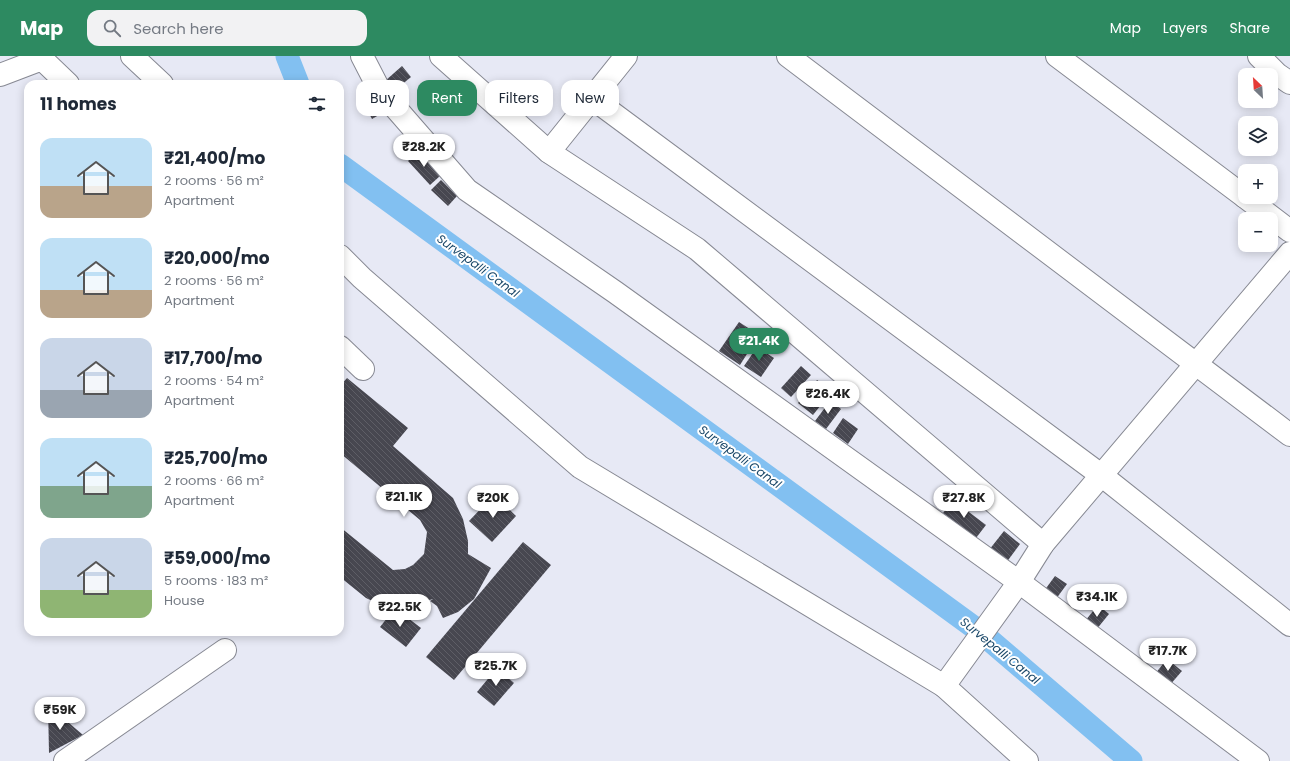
<!DOCTYPE html>
<html lang="en">
<head>
<meta charset="utf-8">
<style>
	:root { --surface:#fff; --page:#f2f2f3; --text:#1f2937; --muted:#747a83; --accent:#2d8a61 }
	body { margin:0; font-family:Poppins,sans-serif; background:var(--page); color:var(--text); height:100vh; display:flex; flex-direction:column; font-size:15px; white-space:nowrap }
	* { box-sizing:border-box; margin:0 }
	p { font-size:13px; color:var(--muted) }
	.icon { flex:none; width:22px; height:22px; fill:none; stroke:currentColor; stroke-width:2; stroke-linecap:round; stroke-linejoin:round }
	.map { position:relative; flex:1; overflow:hidden }
	.sheet { position:absolute; left:24px; top:24px; width:320px; height:556px; display:flex; flex-direction:column; background:var(--surface); border-radius:12px; box-shadow:0 2px 10px #0003 }
	.sheet>* { flex:none }
	.guide { position:absolute; left:356px; top:24px; width:380px; height:36px; display:flex; gap:8px }
	.needle { width:26px; rotate:335deg }
	.buttons { position:absolute; left:1238px; top:12px; display:grid; gap:8px }
	.buttons a { display:grid; place-items:center; width:40px; height:40px; border-radius:8px; background:var(--surface); box-shadow:0 2px 10px #0003; font-size:20px }
	.price { position:absolute; translate:-50% -34px; padding:0 9px; border-radius:14px; background:#fff; color:#222; font-size:13px; line-height:26px; filter:drop-shadow(0 1px 2px #0008) }
	.price::after { content:''; position:absolute; left:50%; top:24px; width:12px; height:9px; margin-left:-6px; background:inherit; clip-path:polygon(0 0,100% 0,50% 100%) }
	.price.selected { background:var(--accent); color:#fff }
	ul { padding:0; list-style:none }
	li { display:flex; align-items:center; gap:12px; height:100px; padding:0 16px }
	li span { display:grid; place-items:center; flex:none; width:112px; height:80px; border-radius:12px; color:#555 }
	li>.icon { margin-inline-start:auto }
	span .icon { width:48px; height:48px; fill:#fffc; stroke-width:1 }
	li b { font-size:17px }
	h2 { display:flex; justify-content:space-between; align-items:center; height:48px; padding:0 16px; font-size:17px }
	.chip { padding:0 14px; border-radius:12px; background:var(--surface); box-shadow:0 2px 10px #0003; font-size:14px; line-height:36px }
	.chip.selected { background:var(--accent); color:#fff }
	header { display:flex; align-items:center; gap:24px; box-sizing:border-box; height:56px; padding:0 20px; background:var(--accent); color:#fff }
	header strong { font-size:19px }
	nav { display:flex; gap:22px; margin-inline-start:auto; font-size:14px }
	.search { width:280px; height:36px; background:var(--page); display:flex; align-items:center; gap:10px; box-sizing:border-box; padding:0 14px; border-radius:12px; color:var(--muted); font-size:15px }
	.map>svg:first-child { display:block }
</style>
</head>
<body>
<header>
<strong>Map</strong>
<div class="search"><svg class="icon" aria-label="search" viewBox="0 0 24 24"><circle cx="10" cy="10" r="6"/><path d="M15 15l6 6"/></svg>Search here</div>
<nav><a>Map</a><a>Layers</a><a>Share</a></nav>
</header>
<div class="map">
<svg width="1290" height="705" viewBox="0 0 1290 705">
	<defs>
		<pattern id="building-back-hatch" width="6" height="6" patternUnits="userSpaceOnUse"><rect width="6" height="6" fill="#474750"/><path d="M-1 5l2 2M0 0l6 6M5-1l2 2" fill="none" stroke="#5e5e66"/></pattern>
	</defs>
	<rect width="100%" height="100%" fill="#e7e9f5"/>
	<g fill="none" stroke-linecap="round" stroke-linejoin="round">
		<g stroke="#82c0f1" stroke-width="23">
			<path d="M287,0L298,28"/>
			<path d="M340,109L979,575L1131,705"/>
		</g>
	</g>
	<g fill="url(#building-back-hatch)">
		<path d="M402,10L411,21L394,35L385,25Z"/>
		<path d="M374,38L384,56L372,63L362,44Z"/>
		<path d="M418,96L440,120L430,129L408,105Z"/>
		<path d="M441,124L457,140L448,150L431,134Z"/>
		<path d="M739,266L759,279L740,309L719,295Z"/>
		<path d="M757,291L774,302L761,321L744,310Z"/>
		<path d="M801,310L811,319L791,341L781,332Z"/>
		<path d="M347,322L408,372L393,390L453,442L463,463L468,485V498L491,512L474,543L458,556L443,562L437,550L430,545L433,543L409,550L387,552L366,542L340,521V471L393,514L405,513L413,509L424,498L427,476L420,464L340,397V330Z"/>
		<path d="M817,324L832,335L813,359L798,347Z"/>
		<path d="M830,345L841,353L826,373L815,365Z"/>
		<path d="M843,362L858,373L848,388L833,377Z"/>
		<path d="M494,439L516,460L492,486L469,465Z"/>
		<path d="M953,444L986,469L976,482L943,457Z"/>
		<path d="M1004,475L1020,488L1006,507L989,494Z"/>
		<path d="M523,486L551,509L454,624L426,601Z"/>
		<path d="M1055,520L1067,528L1056,543L1044,535Z"/>
		<path d="M1098,549L1109,558L1096,574L1085,565Z"/>
		<path d="M395,552L421,572L406,591L380,571Z"/>
		<path d="M1167,603L1182,615L1169,630L1155,618Z"/>
		<path d="M497,612L514,627L494,650L477,636Z"/>
		<path d="M48,649L83,679L49,697Z"/>
	</g>
	<g fill="none" stroke-linecap="round" stroke-linejoin="round">
		<defs>
			<g id="minor">
				<path d="M132,0L162,28"/>
				<path d="M362,0L379,33L467,134L615,236L1019,526L1258,705"/>
				<path d="M441,0L549,96L697,193L1043,488"/>
				<path d="M788,0L1290,379"/>
				<path d="M1057,0L1245,141"/>
				<path d="M1259,0L1277,18L1290,27"/>
				<path d="M0,19L42,3L68,28"/>
				<path d="M592,42L1101,419L1290,569"/>
				<path d="M549,96L626,0"/>
				<path d="M1245,141L1290,175"/>
				<path d="M340,200L362,222L580,411L944,630L1019,526L1043,488L1290,197"/>
				<path d="M340,291L363,313"/>
				<path d="M944,630L1027,705"/>
				<path d="M65,705L225,594"/>
			</g>
		</defs>
		<use href="#minor" stroke="#878993" stroke-width="24"/>
		<use href="#minor" stroke="#fff" stroke-width="22"/>
	</g>
	<g text-anchor="middle" stroke-width="4" stroke-linejoin="round" paint-order="stroke">
		<g font-size="12" font-style="italic" fill="#1a4869" stroke="#fff">
			<text transform="translate(478 210) rotate(36)" y="4">Survepalli Canal</text>
			<text transform="translate(740 401) rotate(36)" y="4">Survepalli Canal</text>
			<text transform="translate(1000 595) rotate(39)" y="4">Survepalli Canal</text>
		</g>
	</g>
</svg>
<div class="buttons">
<a><svg class="needle" viewBox="-14 -14 28 28"><path d="M0-13l5 13h-10z" fill="#e53935"/><path d="M0 13l5-13h-10z" fill="#747a83"/></svg></a>
<a><svg class="icon" aria-label="layers" viewBox="0 0 24 24"><path d="M12 4l9 5-9 5-9-5zM3 14l9 5 9-5"/></svg></a>
<a>+</a>
<a>−</a>
</div>
<b class="price" style="left:424px;top:112px">₹28.2K</b>
<b class="price selected" style="left:759px;top:306px">₹21.4K</b>
<b class="price" style="left:828px;top:359px">₹26.4K</b>
<b class="price" style="left:404px;top:462px">₹21.1K</b>
<b class="price" style="left:493px;top:463px">₹20K</b>
<b class="price" style="left:964px;top:463px">₹27.8K</b>
<b class="price" style="left:1097px;top:562px">₹34.1K</b>
<b class="price" style="left:400px;top:572px">₹22.5K</b>
<b class="price" style="left:1168px;top:616px">₹17.7K</b>
<b class="price" style="left:496px;top:631px">₹25.7K</b>
<b class="price" style="left:60px;top:675px">₹59K</b>
<div class="guide">
<a class="chip">Buy</a>
<a class="chip selected">Rent</a>
<a class="chip">Filters</a>
<a class="chip">New</a>
</div>
<section class="sheet">
<h2>11 homes<svg class="icon" aria-label="filters" viewBox="0 0 24 24"><path d="M4 7h16M4 17h16"/><circle cx="9" cy="7" r="2"/><circle cx="15" cy="17" r="2"/></svg></h2>
<ul>
<li><span style="background:linear-gradient(#bfe0f5 60%,#b9a48a 0)"><svg class="icon" aria-label="home" viewBox="0 0 24 24"><path d="M3 11l9-7 9 7M6 9v11h12V9"/></svg></span><div><b>₹21,400/mo</b><p>2 rooms · 56 m²</p><p>Apartment</p></div></li>
<li><span style="background:linear-gradient(#bfe0f5 65%,#b9a48a 0)"><svg class="icon" aria-label="home" viewBox="0 0 24 24"><path d="M3 11l9-7 9 7M6 9v11h12V9"/></svg></span><div><b>₹20,000/mo</b><p>2 rooms · 56 m²</p><p>Apartment</p></div></li>
<li><span style="background:linear-gradient(#c9d6e8 65%,#9aa5b1 0)"><svg class="icon" aria-label="home" viewBox="0 0 24 24"><path d="M3 11l9-7 9 7M6 9v11h12V9"/></svg></span><div><b>₹17,700/mo</b><p>2 rooms · 54 m²</p><p>Apartment</p></div></li>
<li><span style="background:linear-gradient(#bfe0f5 60%,#7fa58c 0)"><svg class="icon" aria-label="home" viewBox="0 0 24 24"><path d="M3 11l9-7 9 7M6 9v11h12V9"/></svg></span><div><b>₹25,700/mo</b><p>2 rooms · 66 m²</p><p>Apartment</p></div></li>
<li><span style="background:linear-gradient(#c9d6e8 65%,#8fb573 0)"><svg class="icon" aria-label="home" viewBox="0 0 24 24"><path d="M3 11l9-7 9 7M6 9v11h12V9"/></svg></span><div><b>₹59,000/mo</b><p>5 rooms · 183 m²</p><p>House</p></div></li>
</ul>
</section>
</div>
</body>
</html>
